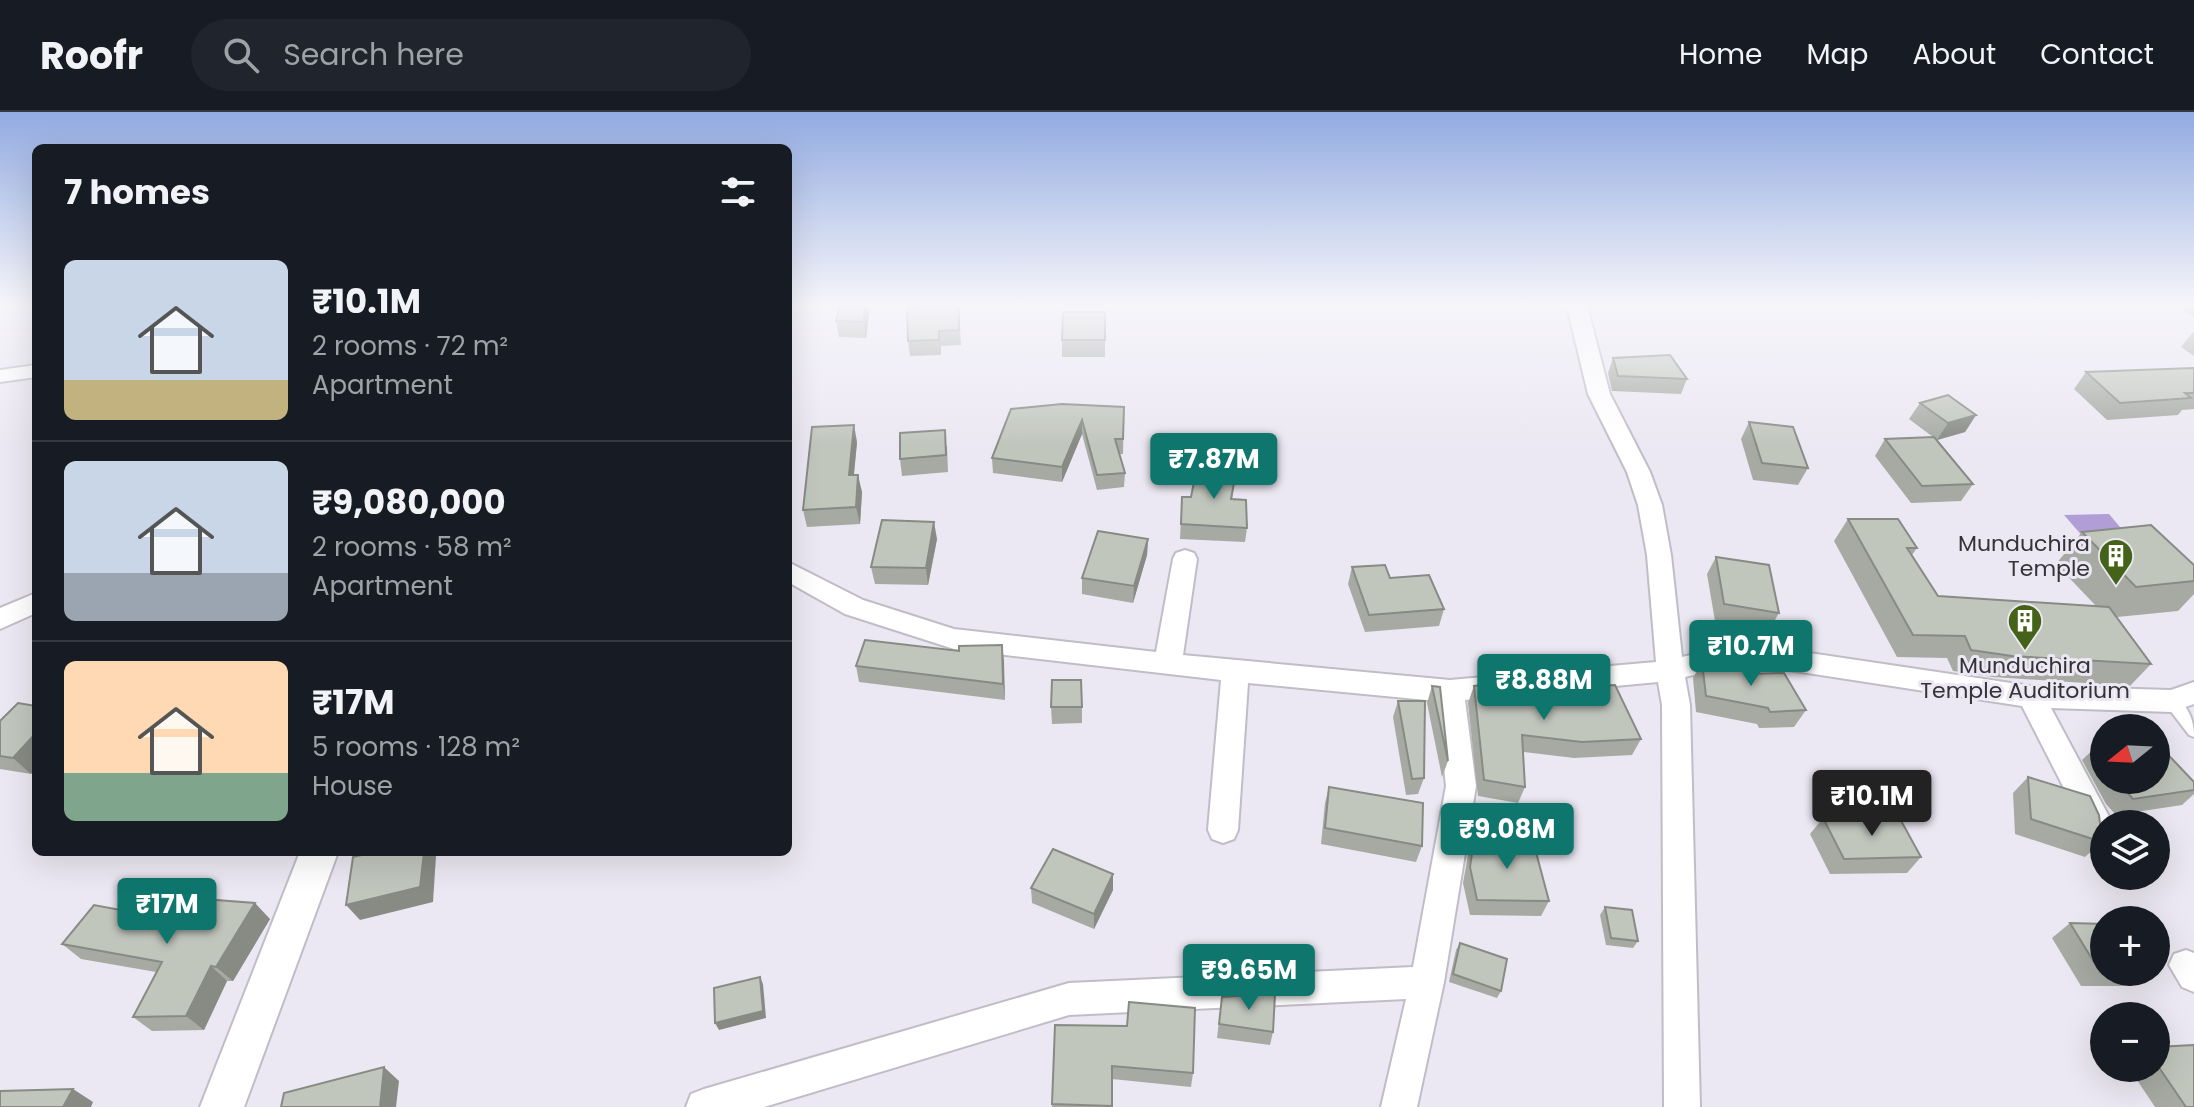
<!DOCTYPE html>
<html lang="en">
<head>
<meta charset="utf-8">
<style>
	:root { --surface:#171b24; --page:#20242c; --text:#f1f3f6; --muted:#9ea1a6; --line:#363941; --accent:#0f766e }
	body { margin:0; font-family:Poppins,sans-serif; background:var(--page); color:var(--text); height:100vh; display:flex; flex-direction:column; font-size:30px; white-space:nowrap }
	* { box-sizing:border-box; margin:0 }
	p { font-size:26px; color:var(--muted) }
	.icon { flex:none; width:44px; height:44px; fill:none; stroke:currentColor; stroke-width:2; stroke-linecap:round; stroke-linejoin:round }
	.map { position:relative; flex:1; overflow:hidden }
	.drawer { position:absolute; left:32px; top:32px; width:760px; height:712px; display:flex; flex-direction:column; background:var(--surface); border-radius:12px; box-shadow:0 8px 32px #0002 }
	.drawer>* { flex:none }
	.needle { width:52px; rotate:252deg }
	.controls { position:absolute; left:2090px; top:602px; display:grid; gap:16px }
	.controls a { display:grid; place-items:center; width:80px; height:80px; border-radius:50%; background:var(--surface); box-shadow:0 8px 32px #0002; font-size:40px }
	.price { position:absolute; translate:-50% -68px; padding:0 18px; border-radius:8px; background:var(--accent); color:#fff; font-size:26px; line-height:52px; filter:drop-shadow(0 2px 4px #0008) }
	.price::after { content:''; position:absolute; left:50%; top:48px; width:24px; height:18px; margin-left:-12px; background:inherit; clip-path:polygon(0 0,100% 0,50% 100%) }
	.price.selected { background:#222; color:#fff }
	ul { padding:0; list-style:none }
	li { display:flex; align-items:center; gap:24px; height:200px; padding:0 32px }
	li+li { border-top:2px solid var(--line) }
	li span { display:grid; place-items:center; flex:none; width:224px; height:160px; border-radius:12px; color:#555 }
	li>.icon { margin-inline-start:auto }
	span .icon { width:96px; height:96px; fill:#fffc; stroke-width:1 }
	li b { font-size:34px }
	h2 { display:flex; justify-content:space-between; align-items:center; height:96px; padding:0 32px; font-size:34px }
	header { display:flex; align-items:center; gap:48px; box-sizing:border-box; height:112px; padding:0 40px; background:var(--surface); border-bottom:2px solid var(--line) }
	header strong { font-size:38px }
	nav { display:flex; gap:44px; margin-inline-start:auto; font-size:28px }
	.search { width:560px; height:72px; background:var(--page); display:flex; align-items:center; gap:20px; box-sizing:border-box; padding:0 28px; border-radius:44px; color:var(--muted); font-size:30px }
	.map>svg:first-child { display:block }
</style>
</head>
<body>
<header>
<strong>Roofr</strong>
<div class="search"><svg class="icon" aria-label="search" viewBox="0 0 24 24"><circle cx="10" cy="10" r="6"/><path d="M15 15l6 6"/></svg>Search here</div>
<nav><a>Home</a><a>Map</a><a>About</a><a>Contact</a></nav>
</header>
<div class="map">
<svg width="2194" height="995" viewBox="0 0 2194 995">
	<rect width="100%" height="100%" fill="#ece8f3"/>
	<path fill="#b19ed6" d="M2109,402L2141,440L2098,442L2064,403Z"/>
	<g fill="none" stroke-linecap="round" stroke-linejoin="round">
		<defs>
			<path id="service" d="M2171,583C2188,591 2194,608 2194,625L2189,623L2166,593L2164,589L2166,585Z"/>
			<g id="minor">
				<path d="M1567,194H1587L1610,282L1650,360L1662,393L1671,443L1682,545L1742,531L2031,574L2171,578L2194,570V592L2171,600L2051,596L2113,712H2104V732L2091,729L2022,594L1742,551L1685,565L1690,593L1700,995H1664L1662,593L1658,570L1465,588L1476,674L1444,870L1417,995H1381L1406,887L1069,903L764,995H686L691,982L704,977L1069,871L1413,855L1446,674L1437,589L1248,571L1238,718L1234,727L1223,731L1212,727L1208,718L1221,568L954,537L845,502L788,470V450L863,488L954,517L1156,540L1173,447L1176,441L1185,438L1194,441L1197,447L1183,543L1450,568L1656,550L1647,443L1638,393L1627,360L1588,282Z"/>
				<path d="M36,253V265L0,270V258Z"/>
				<path d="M36,481V501L0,517V496Z"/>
				<path d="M2186,838L2194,841V880L2182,875L2169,853L2174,842Z"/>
			</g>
			<path id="tertiary" d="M300,740H338L244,995H200Z"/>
		</defs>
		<use href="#service" stroke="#c0bdc7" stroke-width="4"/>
		<use href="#minor" stroke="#c0bdc7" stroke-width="4"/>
		<use href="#tertiary" stroke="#c0bdc7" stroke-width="4"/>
		<use href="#service" fill="#fff" fill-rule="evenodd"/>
		<use href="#minor" fill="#fff" fill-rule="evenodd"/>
		<use href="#tertiary" fill="#fff" fill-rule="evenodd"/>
	</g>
	<g fill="#a6aaa3">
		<path d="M840,194H867L869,201L866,226L839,225L836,209Z"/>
		<path d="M959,194L961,233L941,234V243L910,244L908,229Z"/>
		<path d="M2177,194H2194V205Z"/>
		<path d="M1105,200V245H1062V228Z"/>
		<path d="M2194,219V244L2181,235Z"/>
		<path d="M1613,246L1687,267L1681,282L1612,279L1608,261Z"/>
		<path d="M2194,256V297L2182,298L2178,303L2107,308L2074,277L2086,260Z"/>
		<path d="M1920,291L1976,303L1965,320L1937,328L1973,372L1961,389L1911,391L1875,344L1885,327L1933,325L1909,307Z"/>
		<path d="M1124,295L1123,342H1119L1125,361L1124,375L1097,378L1082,322L1062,370L993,361L992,346L1011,297Z"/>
		<path d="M1749,310L1808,356L1798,373L1753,368L1741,327Z"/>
		<path d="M857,330L854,363L862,380L860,412L807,415L803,398Z"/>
		<path d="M947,334L948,360L902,364L900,347Z"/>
		<path d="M1236,360L1232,387L1247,416L1245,430L1180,427L1182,385H1191Z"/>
		<path d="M1848,407L1917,436L1912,443L1938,484L2096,494L2056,452L2082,420L2194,453V482L2178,499L2117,505L2151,552L2130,574L1993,565L1953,559L1947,546L1897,545L1834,429Z"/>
		<path d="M937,427L928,473L875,472L871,455Z"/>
		<path d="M1148,427L1147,443L1133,491L1082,482V466Z"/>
		<path d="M1716,445L1779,501L1769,518L1715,509L1707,462Z"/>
		<path d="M1352,455L1390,466L1444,497L1439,514L1365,520L1348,472Z"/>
		<path d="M1002,533L1005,588L859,570L856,554Z"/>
		<path d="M1702,550L1746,562L1806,598L1794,615L1759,616L1757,612L1696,600L1693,566Z"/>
		<path d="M1432,574L1448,649L1442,665L1427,591Z"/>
		<path d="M1474,574L1536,577L1641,627L1632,643L1574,646L1523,640L1525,675L1518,691L1478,684L1468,591Z"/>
		<path d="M1398,589L1424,666L1418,682L1406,683L1393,605Z"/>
		<path d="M36,594V656L31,662L0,657V609Z"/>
		<path d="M1051,595H1082V611L1052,612Z"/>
		<path d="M2104,631V668H2156L2194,670V682L2182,693L2116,703L2106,692L2082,648L2099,632Z"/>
		<path d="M2028,665L2102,730L2085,745L2015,722L2013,681Z"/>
		<path d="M1329,675L1422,734L1416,750L1321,732L1325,691Z"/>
		<path d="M1823,706L1921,745L1907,761L1830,762L1810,722Z"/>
		<path d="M1474,728L1549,789L1541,804L1470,803L1463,771L1468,743Z"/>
		<path d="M1113,762V778L1094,817L1032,791L1031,776Z"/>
		<path d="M1605,795L1638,829L1633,836L1606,833L1600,803Z"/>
		<path d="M163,806L270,807L233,869H227L204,918L152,919L133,905L156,860L81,847L62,832Z"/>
		<path d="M2070,811L2151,860L2131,874H2081L2052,826Z"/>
		<path d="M1460,831L1501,879L1497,886L1449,870L1456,838Z"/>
		<path d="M1222,885L1273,920L1270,933L1217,926Z"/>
		<path d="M1055,913L1127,914L1193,961L1191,975L1112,967V995H1052Z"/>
		<path d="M2156,935L2194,995H2155L2129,956H2156Z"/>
	</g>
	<g fill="#878b84">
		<path d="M865,194H867L869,201L866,226L864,210Z"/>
		<path d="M1976,303L1965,320L1937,328L1948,311Z"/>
		<path d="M1082,308V322L1062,370V355Z"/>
		<path d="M854,313L857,330L852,380L849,363Z"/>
		<path d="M858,363L862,380L860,412L856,395Z"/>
		<path d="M934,410L937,427L928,473L926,456Z"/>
		<path d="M1148,427L1147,443L1133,491L1134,474Z"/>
		<path d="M1002,533L1004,549L1005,588L1003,572Z"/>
		<path d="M36,621V656L31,662L13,646Z"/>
		<path d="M424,740H433L436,744L433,790L360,808L346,793Z"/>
		<path d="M1113,762V778L1094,817V802Z"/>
		<path d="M255,791L270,807L233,869L216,855Z"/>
		<path d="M211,854L227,869L204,918L186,904Z"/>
		<path d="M760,865L763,872L766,906L719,918L715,911Z"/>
		<path d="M384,955L399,969L396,995H380Z"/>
		<path d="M73,977L93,990L91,995H63Z"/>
	</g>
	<g fill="#c1c6bd" stroke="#878b84" stroke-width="2">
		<path d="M840,194H865L864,210L836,209Z"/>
		<path d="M959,194V218L939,219V228L908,229L907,196Z"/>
		<path d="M1063,200H1105V228H1062Z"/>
		<path d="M1670,243L1687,267L1618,264L1613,246Z"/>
		<path d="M2194,256V281H2185L2191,286L2120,291L2086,260Z"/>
		<path d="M1948,283L1976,303L1948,311L1920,291Z"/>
		<path d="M1062,292L1124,295L1123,327H1115L1125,361L1097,363L1082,308L1062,355L992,346L1011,297Z"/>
		<path d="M1749,310L1793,315L1808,356L1762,351Z"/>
		<path d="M854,313L849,363H858L856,395L803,398L812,315Z"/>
		<path d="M945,318L946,343L900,347V321Z"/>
		<path d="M1934,325L1973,372L1922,374L1885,327Z"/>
		<path d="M1197,355L1236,360L1231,387L1246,388L1247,416L1181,412L1182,385H1191Z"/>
		<path d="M1848,407H1898L1917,436H1907L1938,484L2109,495L2151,552L2012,544L1971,538L1965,524L1913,523Z"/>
		<path d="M882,408L934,410L926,456L871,455Z"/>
		<path d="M2151,413L2194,453V469L2136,475L2082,420Z"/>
		<path d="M1098,419L1148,427L1134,474L1082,466Z"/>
		<path d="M1716,445L1769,453L1779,501L1724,492Z"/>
		<path d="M1385,453L1390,466L1429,463L1444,497L1369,503L1352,455Z"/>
		<path d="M865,528L959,539V534L1002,533L1003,572L856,554Z"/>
		<path d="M1702,550L1745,556L1746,562L1784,561L1806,598L1770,600L1768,596L1706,584Z"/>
		<path d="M1052,568H1081L1082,595H1051Z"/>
		<path d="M1527,569L1535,570L1536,577L1615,573L1641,627L1582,630L1522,623L1525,675L1484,668L1474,574Z"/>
		<path d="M1432,574L1440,575L1448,649Z"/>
		<path d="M1398,589H1425L1424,666L1412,667Z"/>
		<path d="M18,591L36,594V621L13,646L0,644V609Z"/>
		<path d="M2156,630L2194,670V678L2133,687L2123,676L2119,668H2156Z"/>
		<path d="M2104,631V641L2099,632Z"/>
		<path d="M2028,665L2090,684L2099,703L2102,730L2031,707Z"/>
		<path d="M1329,675L1423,691L1422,734L1325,716Z"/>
		<path d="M1899,705L1921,745L1844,747L1823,706Z"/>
		<path d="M1474,728L1533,729L1549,789L1477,788L1470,755Z"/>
		<path d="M1053,737L1113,762L1094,802L1031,776Z"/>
		<path d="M374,740H424L420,775L346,793L353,745Z"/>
		<path d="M177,785L255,791L216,855L211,854L186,904L133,905L162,850L62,832L94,793L163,806Z"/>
		<path d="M1605,795L1632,798L1638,829L1611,826Z"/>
		<path d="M2070,811L2104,812V860H2100Z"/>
		<path d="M1460,831L1507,847L1501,879L1453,862Z"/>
		<path d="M760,865L763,899L715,911L714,876Z"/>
		<path d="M1275,882L1273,920L1219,912L1222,885Z"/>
		<path d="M1129,890L1195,896L1193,961L1112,954V994L1052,992L1055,913L1127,914Z"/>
		<path d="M2194,933V995H2186L2156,951V935Z"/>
		<path d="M384,955L380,995H281L284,981Z"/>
		<path d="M73,977L63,995H0V979Z"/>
	</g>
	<linearGradient id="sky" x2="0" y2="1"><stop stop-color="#92abe1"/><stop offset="0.58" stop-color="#f6f5fa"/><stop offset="1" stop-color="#f6f5fa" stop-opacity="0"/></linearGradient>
	<rect width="2194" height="333" fill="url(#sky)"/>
	<defs>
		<symbol id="building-pin" viewBox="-11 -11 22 30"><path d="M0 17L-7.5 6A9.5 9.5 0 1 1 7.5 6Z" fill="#446318" stroke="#ece8f3"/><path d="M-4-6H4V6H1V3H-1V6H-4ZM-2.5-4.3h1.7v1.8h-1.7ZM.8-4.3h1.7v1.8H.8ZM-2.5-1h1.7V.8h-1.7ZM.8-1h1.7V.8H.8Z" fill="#fff"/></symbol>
	</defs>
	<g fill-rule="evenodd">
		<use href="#building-pin" x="2096" y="424" width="40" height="54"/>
		<use href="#building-pin" x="2005" y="489" width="40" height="54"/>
	</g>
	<g text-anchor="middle" stroke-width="6" stroke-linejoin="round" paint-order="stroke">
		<g font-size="22" fill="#343337" stroke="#ece8f3" text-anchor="end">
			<text x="2090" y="439">Munduchira<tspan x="2090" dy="25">Temple</tspan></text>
			<text x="2025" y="561" text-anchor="middle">Munduchira<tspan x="2025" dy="25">Temple Auditorium</tspan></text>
		</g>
	</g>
</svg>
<div class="controls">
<a><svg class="needle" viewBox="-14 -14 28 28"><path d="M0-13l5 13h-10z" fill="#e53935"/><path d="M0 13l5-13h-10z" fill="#9ea1a6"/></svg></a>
<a><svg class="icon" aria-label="layers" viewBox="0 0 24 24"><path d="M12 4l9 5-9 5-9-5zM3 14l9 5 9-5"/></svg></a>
<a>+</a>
<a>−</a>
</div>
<b class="price" style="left:1214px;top:389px">₹7.87M</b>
<b class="price" style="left:1751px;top:576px">₹10.7M</b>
<b class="price" style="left:1544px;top:610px">₹8.88M</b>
<b class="price selected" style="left:1872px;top:726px">₹10.1M</b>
<b class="price" style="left:1507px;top:759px">₹9.08M</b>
<b class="price" style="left:167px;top:834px">₹17M</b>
<b class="price" style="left:1249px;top:900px">₹9.65M</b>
<section class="drawer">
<h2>7 homes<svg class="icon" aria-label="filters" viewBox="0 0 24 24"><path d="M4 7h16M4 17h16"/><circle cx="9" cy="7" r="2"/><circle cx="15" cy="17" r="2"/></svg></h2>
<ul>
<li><span style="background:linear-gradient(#c9d6e8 75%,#c2b280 0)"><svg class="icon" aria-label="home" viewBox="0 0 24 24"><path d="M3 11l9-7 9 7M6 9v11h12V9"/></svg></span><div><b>₹10.1M</b><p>2 rooms · 72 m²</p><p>Apartment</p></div></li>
<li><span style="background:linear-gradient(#c9d6e8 70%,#9aa5b1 0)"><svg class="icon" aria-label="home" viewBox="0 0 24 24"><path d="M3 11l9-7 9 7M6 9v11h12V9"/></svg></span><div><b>₹9,080,000</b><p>2 rooms · 58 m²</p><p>Apartment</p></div></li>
<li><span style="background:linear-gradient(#ffd9b3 70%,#7fa58c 0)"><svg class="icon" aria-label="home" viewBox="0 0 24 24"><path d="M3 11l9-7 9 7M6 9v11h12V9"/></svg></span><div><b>₹17M</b><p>5 rooms · 128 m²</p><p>House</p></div></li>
</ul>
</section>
</div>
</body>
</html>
